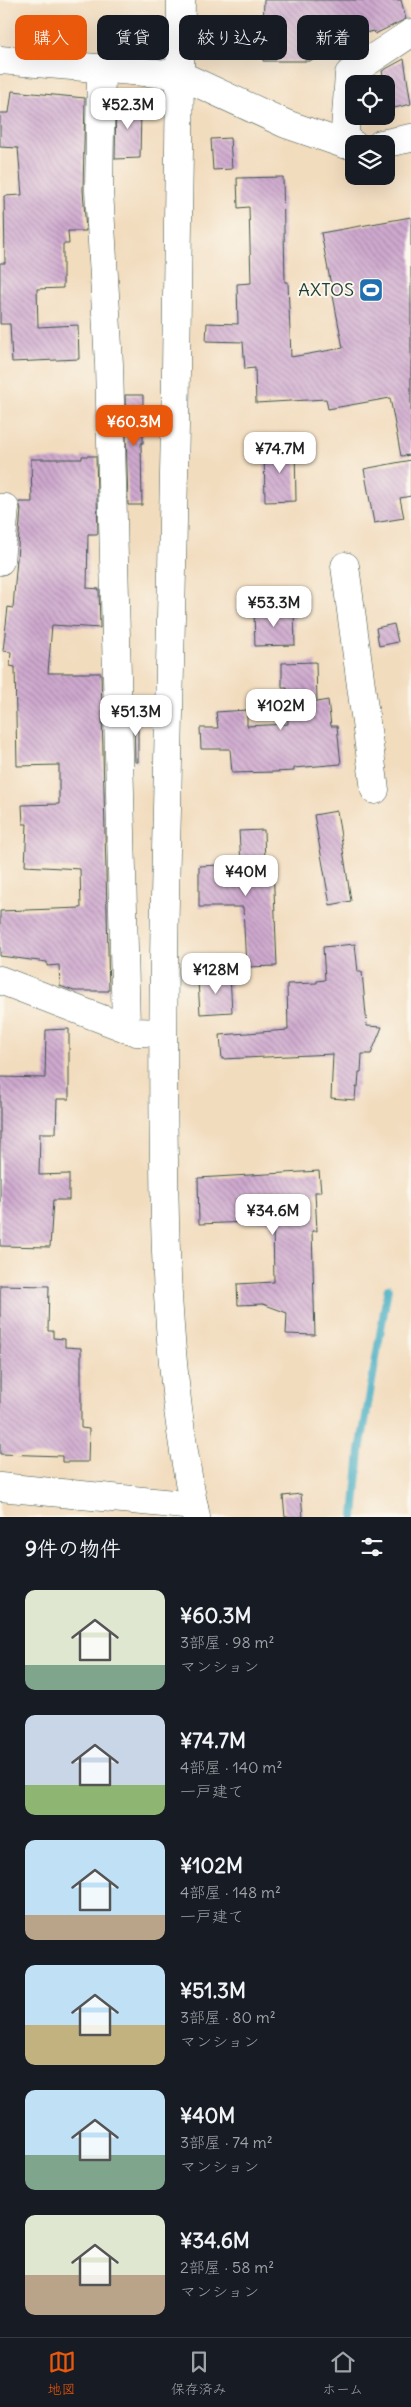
<!DOCTYPE html>
<html lang="ja">
<head>
<meta charset="utf-8">
<style>
	:root { --surface:#171b24; --page:#242831; --text:#f1f3f6; --muted:#9ea1a6; --line:#363941; --accent:#ea580c }
	body { margin:0; font-family:Delius,"Klee One",sans-serif; background:var(--page); color:var(--text); height:100vh; display:flex; flex-direction:column; font-size:19px; white-space:nowrap }
	* { box-sizing:border-box; margin:0 }
	p { font-size:16px; color:var(--muted) }
	.icon { flex:none; width:28px; height:28px; fill:none; stroke:currentColor; stroke-width:2; stroke-linecap:round; stroke-linejoin:round }
	.map { position:relative; height:1517px; overflow:hidden }
	.drawer { display:flex; flex-direction:column; background:var(--surface); flex:1 }
	.drawer>* { flex:none }
	.guide { position:absolute; left:15px; top:15px; width:381px; height:45px; display:flex; gap:10px }
	.tools { position:absolute; left:345px; top:75px; display:grid; gap:10px }
	.tools a { display:grid; place-items:center; width:50px; height:50px; border-radius:10px; background:var(--surface); box-shadow:0 5px 20px #0002; font-size:25px }
	.price { position:absolute; translate:-50% -42px; padding:0 11px; border-radius:10px; background:#fff; color:#222; font-size:16px; line-height:32px; filter:drop-shadow(0 1px 2px #0008) }
	.price::after { content:''; position:absolute; left:50%; top:30px; width:15px; height:11px; margin-left:-8px; background:inherit; clip-path:polygon(0 0,100% 0,50% 100%) }
	.price.on { background:var(--accent); color:#fff }
	ul { padding:0; list-style:none }
	li { display:flex; align-items:center; gap:15px; height:125px; padding:0 25px }
	li span { display:grid; place-items:center; flex:none; width:140px; height:100px; border-radius:10px; color:#555 }
	li>.icon { margin-inline-start:auto }
	span .icon { width:60px; height:60px; fill:#fffc; stroke-width:1 }
	li b { font-size:21px }
	h2 { display:flex; justify-content:space-between; align-items:center; height:60px; padding:0 25px; font-size:21px }
	.pill { padding:0 18px; border-radius:10px; background:var(--surface); box-shadow:0 5px 20px #0002; font-size:18px; line-height:45px }
	.pill.on { background:var(--accent); color:#fff }
	.tab-bar { display:flex; justify-content:space-around; align-items:center; height:70px; border-top:1px solid var(--line); background:var(--surface); font-size:14px; color:var(--muted) }
	.tab-bar a { display:grid; justify-items:center; gap:2px }
	.tab-bar .on { color:var(--accent) }
	.map>svg:first-child { display:block }
</style>
</head>
<body>
<div class="map">
<svg width="411" height="1517" viewBox="0 0 411 1517">
	<defs>
		<pattern id="building-back-hatch" width="6" height="6" patternUnits="userSpaceOnUse" patternTransform="scale(1.25)"><rect width="6" height="6" fill="#cfa9cf"/><path d="M-1 5l2 2M0 0l6 6M5-1l2 2" fill="none" stroke="#a78ba9"/></pattern>
	</defs>
	<rect width="100%" height="100%" fill="#fbf7ec"/>
	<filter id="ink" filterUnits="userSpaceOnUse"><feTurbulence type="fractalNoise" baseFrequency=".02" numOctaves="2"/><feDisplacementMap in="SourceGraphic" scale="10" xChannelSelector="R" yChannelSelector="G"/><feConvolveMatrix kernelMatrix="1 2 1 2 8 2 1 2 1" color-interpolation-filters="sRGB"/></filter>
	<filter id="wash" filterUnits="userSpaceOnUse"><feTurbulence type="fractalNoise" baseFrequency=".0096" numOctaves="4" result="noise"/><feDisplacementMap in="SourceGraphic" scale="20" xChannelSelector="R" yChannelSelector="G"/><feGaussianBlur stdDeviation="1.12" result="paint"/><feColorMatrix in="noise" values="0 0 0 0 0 0 0 0 0 0 0 0 0 0 0 0 0 1.4 0 .05"/><feComposite in="paint" operator="in"/></filter>
	<g filter="url(#wash)">
		<rect width="100%" height="100%" fill="#f2dcbe"/>
		<g fill="none" stroke-linecap="round" stroke-linejoin="round">
			<path stroke="#41abc1" stroke-width="8" d="M354,1517L360,1451L388,1288"/>
		</g>
		<g id="blocks">
			<g fill="url(#building-back-hatch)">
				<path d="M264,0H401L406,19L375,34L374,31L340,38V48L309,61H263V48L196,43V25L263,29Z"/>
				<path d="M404,59L411,104L390,109L382,71Z"/>
				<path d="M12,91L85,98L83,190L86,231H68L69,244H63V288L37,289L38,327L78,325L79,359L12,362L10,324H0V263H5L4,196L22,195L18,148L0,147V113H9Z"/>
				<path d="M116,98L130,99L141,111L140,158L115,159Z"/>
				<path d="M230,138L232,169L213,170L211,139Z"/>
				<path d="M283,177L285,282H288L291,357L343,348L321,233L411,217V455L401,456L390,398L328,409L326,399L256,403L255,368L245,369L243,342L206,341L207,323L238,324L237,284L251,283L249,207L238,208L237,178Z"/>
				<path d="M125,395H143V443H141L142,505H128Z"/>
				<path d="M295,445L296,501L265,502L264,446Z"/>
				<path d="M82,456H96L98,534H88L87,588L99,589L100,628L52,625L48,673H101L109,991H74L60,986L59,965L47,966V962L0,956V911L81,908L80,869L25,866L27,824H23L22,805L59,804V765L17,766L15,667L10,666L11,652L3,651L8,607L13,608L21,509L19,502H32L31,459H82Z"/>
				<path d="M411,460V496L400,498L404,518L374,523L364,469Z"/>
				<path d="M294,610L295,645L255,646L254,611Z"/>
				<path d="M394,624L398,642L379,646L376,628Z"/>
				<path d="M316,662L317,702L328,700L331,726H337L341,764L294,768V771L274,772L232,773L230,749H201L200,728H218L216,712L247,710V726L288,724L287,688H282V663Z"/>
				<path d="M134,715H138V762H135Z"/>
				<path d="M337,811L351,901L330,905L314,815Z"/>
				<path d="M264,830L265,866L273,865L277,966L246,967L243,907H199V866L241,864L239,831Z"/>
				<path d="M355,944L358,972H362L367,1026L382,1027L371,1054H362L361,1072H359L358,1087H356L355,1100L331,1098L333,1054L222,1059L220,1035L288,1030L287,984L317,983V981L325,980L323,947Z"/>
				<path d="M230,974L232,1012L200,1014L198,981H211V975Z"/>
				<path d="M69,1029V1099H57L56,1133H40L39,1175L69,1174V1200H53L50,1247L0,1246V1077L45,1078L46,1030Z"/>
				<path d="M319,1171L321,1192H315L317,1231H312L315,1335L286,1334L287,1313L263,1304L238,1305L237,1284L274,1282L273,1221L199,1224L198,1178Z"/>
				<path d="M0,1285L49,1286L48,1331H53V1338L65,1339V1347L81,1348V1428L89,1429L88,1462H62V1456L0,1454Z"/>
				<path d="M301,1494L303,1517H285L283,1496Z"/>
			</g>
		</g>
	</g>
	<g filter="url(#ink)">
		<use href="#blocks" fill-opacity="0" stroke="#3f5549" stroke-width="1"/>
		<g fill="none" stroke-linecap="round" stroke-linejoin="round">
			<defs>
				<g id="minor">
					<path d="M101,70L99,190L109,364L126,1027"/>
					<path d="M344,144L349,74L411,33"/>
					<path d="M0,508H5L0,561"/>
					<path d="M345,566L375,790"/>
					<path d="M0,980L136,1032L162,1033"/>
					<path d="M0,1487L194,1506"/>
				</g>
				<g id="tertiary">
					<path d="M181,0C178,270 174,539 167,809C164,926 162,1043 164,1160C165,1279 171,1401 196,1517"/>
					<path d="M0,60L180,75L286,124L344,144L354,145"/>
					<path d="M381,144L411,138"/>
				</g>
			</defs>
			<use href="#minor" stroke="#3f5549" stroke-width="29"/>
			<use href="#tertiary" stroke="#3f5549" stroke-width="29"/>
			<use href="#minor" stroke="#fff" stroke-width="28"/>
			<use href="#tertiary" stroke="#fff" stroke-width="28"/>
		</g>
	</g>
	<defs>
		<symbol id="stadium-square" viewBox="-11 -11 22 22"><rect x="-9" y="-9" width="18" height="18" rx="4" fill="#1f6fb2" stroke="#fbf7ec"/><path d="M0-5a6.5 5 0 1 0 0 10a6.5 5 0 1 0 0-10ZM-3.5-1.8h7v3.6h-7Z" fill="#fff"/></symbol>
	</defs>
	<g fill-rule="evenodd">
		<use href="#stadium-square" x="357" y="276" width="28" height="28"/>
	</g>
	<g text-anchor="middle" stroke-width="4" stroke-linejoin="round" paint-order="stroke">
		<g font-size="18" fill="#1f3d34" stroke="#fbf7ec" text-anchor="end">
			<text x="354" y="296">AXTOS</text>
		</g>
	</g>
</svg>
<div class="tools">
<a><svg class="icon" aria-label="locate" viewBox="0 0 24 24"><circle cx="12" cy="12" r="6"/><path d="M12 2v4M12 18v4M2 12h4M18 12h4"/></svg></a>
<a><svg class="icon" aria-label="layers" viewBox="0 0 24 24"><path d="M12 4l9 5-9 5-9-5zM3 14l9 5 9-5"/></svg></a>
</div>
<b class="price" style="left:128px;top:130px">¥52.3M</b>
<b class="price on" style="left:134px;top:447px">¥60.3M</b>
<b class="price" style="left:280px;top:474px">¥74.7M</b>
<b class="price" style="left:274px;top:628px">¥53.3M</b>
<b class="price" style="left:281px;top:731px">¥102M</b>
<b class="price" style="left:136px;top:737px">¥51.3M</b>
<b class="price" style="left:246px;top:897px">¥40M</b>
<b class="price" style="left:216px;top:995px">¥128M</b>
<b class="price" style="left:273px;top:1236px">¥34.6M</b>
<div class="guide">
<a class="pill on">購入</a>
<a class="pill">賃貸</a>
<a class="pill">絞り込み</a>
<a class="pill">新着</a>
</div>
</div>
<section class="drawer">
<h2>9件の物件<svg class="icon" aria-label="filters" viewBox="0 0 24 24"><path d="M4 7h16M4 17h16"/><circle cx="9" cy="7" r="2"/><circle cx="15" cy="17" r="2"/></svg></h2>
<ul>
<li><span style="background:linear-gradient(#dfe7d0 75%,#7fa58c 0)"><svg class="icon" aria-label="home" viewBox="0 0 24 24"><path d="M3 11l9-7 9 7M6 9v11h12V9"/></svg></span><div><b>¥60.3M</b><p>3部屋 · 98 m²</p><p>マンション</p></div></li>
<li><span style="background:linear-gradient(#c9d6e8 70%,#8fb573 0)"><svg class="icon" aria-label="home" viewBox="0 0 24 24"><path d="M3 11l9-7 9 7M6 9v11h12V9"/></svg></span><div><b>¥74.7M</b><p>4部屋 · 140 m²</p><p>一戸建て</p></div></li>
<li><span style="background:linear-gradient(#bfe0f5 75%,#b9a48a 0)"><svg class="icon" aria-label="home" viewBox="0 0 24 24"><path d="M3 11l9-7 9 7M6 9v11h12V9"/></svg></span><div><b>¥102M</b><p>4部屋 · 148 m²</p><p>一戸建て</p></div></li>
<li><span style="background:linear-gradient(#bfe0f5 60%,#c2b280 0)"><svg class="icon" aria-label="home" viewBox="0 0 24 24"><path d="M3 11l9-7 9 7M6 9v11h12V9"/></svg></span><div><b>¥51.3M</b><p>3部屋 · 80 m²</p><p>マンション</p></div></li>
<li><span style="background:linear-gradient(#bfe0f5 65%,#7fa58c 0)"><svg class="icon" aria-label="home" viewBox="0 0 24 24"><path d="M3 11l9-7 9 7M6 9v11h12V9"/></svg></span><div><b>¥40M</b><p>3部屋 · 74 m²</p><p>マンション</p></div></li>
<li><span style="background:linear-gradient(#dfe7d0 60%,#b9a48a 0)"><svg class="icon" aria-label="home" viewBox="0 0 24 24"><path d="M3 11l9-7 9 7M6 9v11h12V9"/></svg></span><div><b>¥34.6M</b><p>2部屋 · 58 m²</p><p>マンション</p></div></li>
</ul>
</section>
<nav class="tab-bar">
<a class="on"><svg class="icon" aria-label="map" viewBox="0 0 24 24"><path d="M3 6l6-2 6 2 6-2v14l-6 2-6-2-6 2zM9 4v14M15 6v14"/></svg>地図</a>
<a><svg class="icon" aria-label="saved" viewBox="0 0 24 24"><path d="M7 4h10v16l-5-4-5 4z"/></svg>保存済み</a>
<a><svg class="icon" aria-label="home" viewBox="0 0 24 24"><path d="M3 11l9-7 9 7M6 9v11h12V9"/></svg>ホーム</a>
</nav>
</body>
</html>
